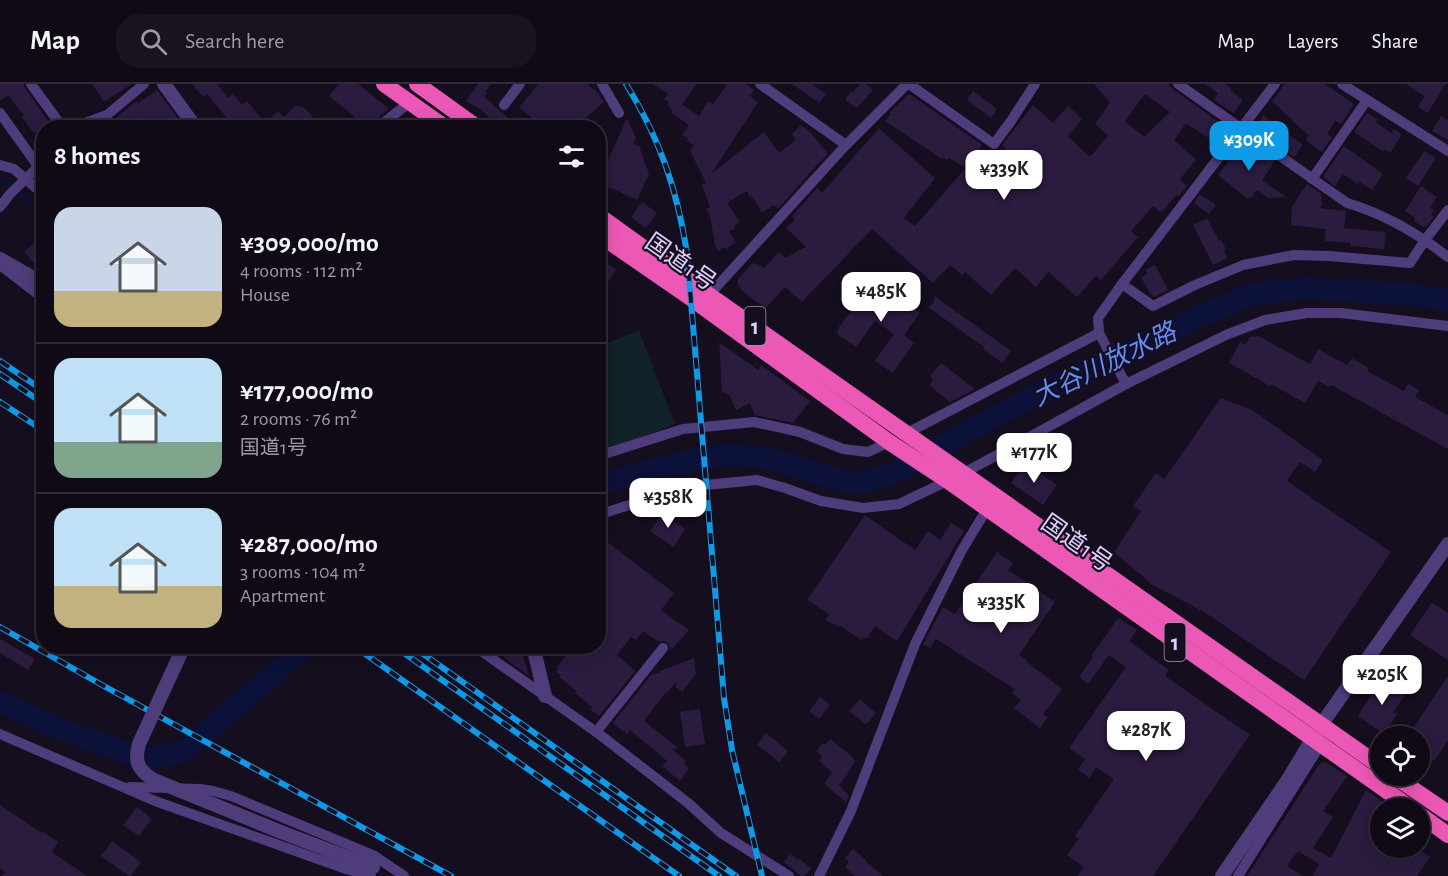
<!DOCTYPE html>
<html lang="en">
<head>
<meta charset="utf-8">
<style>
	:root { --surface:#100a17; --page:#191320; --text:#f1f3f6; --muted:#9c9aa1; --line:#302b36; --accent:#0f9ae8 }
	body { margin:0; font-family:"Alegreya Sans","Noto Sans JP",sans-serif; background:var(--page); color:var(--text); height:100vh; display:flex; flex-direction:column; font-size:22px; white-space:nowrap }
	* { box-sizing:border-box; margin:0 }
	p { font-size:20px; color:var(--muted) }
	.icon { flex:none; width:33px; height:33px; fill:none; stroke:currentColor; stroke-width:2; stroke-linecap:round; stroke-linejoin:round }
	.map { position:relative; flex:1; overflow:hidden }
	.panel { position:absolute; left:36px; top:36px; width:570px; height:534px; display:flex; flex-direction:column; background:var(--surface); border-radius:24px; box-shadow:0 3px 15px #0003,0 0 0 2px var(--line) }
	.panel>* { flex:none }
	.controls { position:absolute; left:1370px; top:642px; display:grid; gap:12px }
	.controls a { display:grid; place-items:center; width:60px; height:60px; border-radius:50%; background:var(--surface); box-shadow:0 3px 15px #0003,0 0 0 2px var(--line); font-size:30px }
	.price { position:absolute; translate:-50% -51px; padding:0 14px; border-radius:12px; background:#fff; color:#222; font-size:20px; line-height:39px; filter:drop-shadow(0 2px 3px #0008) }
	.price::after { content:''; position:absolute; left:50%; top:36px; width:18px; height:14px; margin-left:-9px; background:inherit; clip-path:polygon(0 0,100% 0,50% 100%) }
	.price.on { background:var(--accent); color:#fff }
	ul { padding:0; list-style:none }
	li { display:flex; align-items:center; gap:18px; height:150px; padding:0 18px }
	li+li { border-top:2px solid var(--line) }
	li span { display:grid; place-items:center; flex:none; width:168px; height:120px; border-radius:18px; color:#555 }
	li>.icon { margin-inline-start:auto }
	span .icon { width:72px; height:72px; fill:#fffc; stroke-width:1 }
	li b { font-size:26px }
	h2 { display:flex; justify-content:space-between; align-items:center; height:72px; padding:0 18px; font-size:26px }
	header { display:flex; align-items:center; gap:36px; box-sizing:border-box; height:84px; padding:0 30px; background:var(--surface); border-bottom:2px solid var(--line) }
	header strong { font-size:28px }
	nav { display:flex; gap:33px; margin-inline-start:auto; font-size:21px }
	.search { width:420px; height:54px; background:var(--page); display:flex; align-items:center; gap:15px; box-sizing:border-box; padding:0 21px; border-radius:24px; color:var(--muted); font-size:22px }
	.map>svg:first-child { display:block }
</style>
</head>
<body>
<header>
<strong>Map</strong>
<div class="search"><svg class="icon" aria-label="search" viewBox="0 0 24 24"><circle cx="10" cy="10" r="6"/><path d="M15 15l6 6"/></svg>Search here</div>
<nav><a>Map</a><a>Layers</a><a>Share</a></nav>
</header>
<div class="map">
<svg width="1448" height="792" viewBox="0 0 1448 792">
	<rect width="100%" height="100%" fill="#150e1f"/>
	<path fill="#112328" d="M639,247L675,340L606,367L599,349V262Z"/>
	<g fill="none" stroke-linecap="round" stroke-linejoin="round">
		<path stroke="#0c1139" stroke-width="4" d="M0,97L9,100L44,133"/>
		<g stroke="#0c1139" stroke-width="22">
			<path d="M598,400L680,379L726,371L765,373L842,397L865,398L891,390L929,372L962,350L1077,290L1142,261L1196,234L1253,210L1306,204L1417,211L1448,216"/>
			<path d="M0,618L62,646L145,675L183,668L306,562"/>
		</g>
	</g>
	<g fill="#2b1b3e" fill-rule="evenodd">
		<path d="M0,0H24L25,4L53,44H42L34,49L22,33L24,31L8,11L0,17Z"/>
		<path d="M92,0H132L104,18Z"/>
		<path d="M192,0H220L218,1L228,14L233,10L242,21L247,17L265,39L278,27L284,33L295,22L303,23L313,32L301,44H235L207,10L203,13Z"/>
		<path d="M339,0H358L389,25L372,38L369,44L329,12Z"/>
		<path d="M478,0H491L485,8L487,10L484,13L520,44H501L480,25L466,17Z"/>
		<path d="M538,0H587L596,7L604,18L574,44H547L519,24Z"/>
		<path d="M653,0H697L682,20L699,32L708,17L713,20L727,0H746L754,6L750,12L758,18L711,90L764,48L779,69L796,56L792,50L801,41L812,50L828,70L807,91H808L778,125L774,121L762,129L752,112L750,113L747,107L727,119L740,138L734,142L735,144L729,148L736,158L726,165L724,163L718,167L715,161L710,132L706,125L710,123L702,101L706,99L690,67L694,61L687,57L688,54L682,51L689,41L671,29L673,27L667,21L669,19L664,15L668,10Z"/>
		<path d="M792,0H812L826,10L819,19Z"/>
		<path d="M860,0H866L873,6L857,24L845,16L851,7L853,8Z"/>
		<path d="M1094,0H1168L1174,6L1227,44L1216,59L1186,39L1174,56L1196,76L1180,95L1187,102L1178,113L1176,111L1162,128L1161,127L1160,128L1153,122L1131,147L1138,153L1101,196L1096,192L1077,213L1048,188L1036,203L1015,184L991,211L965,188L962,191L950,181L933,199L872,145L802,218L785,203L766,224L742,207L738,201V195L752,179L757,180L764,184L779,168L785,174L806,163L786,144L795,136L792,132L817,104L822,109L879,44L935,94L904,134L915,142L964,86L981,100L996,84L992,81L1006,65L1002,61L1033,21L1053,39L1068,22L1082,35L1068,52L1090,73L1108,52L1095,40L1110,19ZM1145,10L1170,28L1144,53L1125,37Z"/>
		<path d="M1205,0H1225L1231,4L1230,6L1243,16L1233,29L1214,16L1218,9Z"/>
		<path d="M1285,0H1325L1354,20L1341,40L1335,37L1327,50L1332,53L1322,68L1305,56L1309,52L1272,17Z"/>
		<path d="M1406,0H1445L1428,29L1418,23L1425,12Z"/>
		<path d="M157,6L185,44H148L140,33L125,44H100L112,37L136,17L138,19Z"/>
		<path d="M973,7L997,25L991,34L967,16Z"/>
		<path d="M908,11H911L982,61L975,70L973,69L964,83L949,74L948,76L943,73L942,75L885,37L891,30L889,29Z"/>
		<path d="M1367,29L1378,35L1376,38L1391,49L1394,45L1402,51L1390,69L1385,66L1384,68L1354,48Z"/>
		<path d="M1263,31L1303,61L1294,73L1256,46Z"/>
		<path d="M1441,32L1448,36V56L1432,47Z"/>
		<path d="M627,34L636,54L633,60L639,62L649,90L637,116L598,98Z"/>
		<path d="M1240,59L1248,64L1250,60L1275,77L1262,96L1286,113L1268,114L1257,106L1251,114L1249,113L1248,115L1218,91L1235,69Z"/>
		<path d="M1344,62L1383,90L1372,106L1359,97L1358,100L1343,90L1335,102L1323,93Z"/>
		<path d="M1424,67L1436,74L1418,102L1406,94Z"/>
		<path d="M1307,100L1321,110L1322,121L1320,124L1346,127L1344,144L1386,148L1384,165L1350,162L1351,159L1325,157L1326,145L1291,141L1292,123Z"/>
		<path d="M1421,102L1437,113L1430,124L1434,126L1431,131L1434,133L1426,143L1424,142L1423,143L1414,137L1415,134L1405,127Z"/>
		<path d="M1200,110L1216,121L1209,130L1194,119Z"/>
		<path d="M642,118L657,129L646,144L631,133Z"/>
		<path d="M1207,134L1219,157L1221,156L1226,165L1224,166L1227,174L1213,181L1193,141Z"/>
		<path d="M44,151V186L37,177L34,179L24,168Z"/>
		<path d="M605,178L616,186L606,201L598,195V187Z"/>
		<path d="M1155,181L1168,206L1154,213L1150,210L1141,193L1147,190L1145,186Z"/>
		<path d="M874,196L920,229L904,251L914,259L893,289L875,277L894,250L875,237L856,263L837,250L839,243Z"/>
		<path d="M934,212L1011,267L1002,279L983,265L984,263L928,223L934,219Z"/>
		<path d="M1258,252L1310,280L1318,265L1347,281L1352,274L1369,284L1367,287L1404,307L1408,300L1419,306L1415,313L1448,331V365L1331,301L1329,303L1318,297L1305,319L1271,300L1270,302L1229,279L1240,258L1245,261L1250,253Z"/>
		<path d="M719,258L758,286L761,281L810,317L793,339L755,331L750,319L736,326L730,312L722,307Z"/>
		<path d="M941,279L975,305L950,318L929,301L933,295L930,292Z"/>
		<path d="M1221,314L1252,326L1323,376L1315,388L1300,378L1287,397L1391,468L1304,596L1200,525V526L1153,501L1114,468L1141,427L1133,422L1156,389L1164,395Z"/>
		<path d="M1025,378L1057,401L1043,421L1011,399Z"/>
		<path d="M664,426L673,433L672,436L685,445L674,463L650,447Z"/>
		<path d="M865,431L915,466L928,447L940,456L951,439L964,447L897,557L875,542L866,555L863,553L862,556L840,542L839,543L825,536L829,530L807,516Z"/>
		<path d="M598,451L674,509L661,526L689,546L671,566L667,558L664,557L659,558L643,547L636,556L631,553L617,571L635,587L599,632L591,626L592,623L575,609L577,607L559,593L561,591L556,588L558,585L556,584L573,562H598Z"/>
		<path d="M997,468L1013,479L1008,486L1055,518L1019,571L1028,577L1027,578L1062,605L1043,630L1048,633L1040,644L1014,624L1021,616L1012,609L1015,605L936,555L930,564L923,560L943,523L955,530Z"/>
		<path d="M1432,518L1448,529V576L1410,551Z"/>
		<path d="M1118,534L1137,546L1129,557L1169,586L1165,592L1250,651L1153,792H1077L1084,783L1067,771L1079,755L1075,752L1114,695L1096,683L1089,694L1078,685L1085,675L1069,664L1126,583L1109,571L1088,600L1079,593L1093,573L1091,572Z"/>
		<path d="M0,555L35,575L28,586L0,569Z"/>
		<path d="M491,562H520L529,592L509,577Z"/>
		<path d="M694,574L696,590L682,608L676,603V598L667,609H665L644,637L678,664L672,665L686,677L684,680L689,684L680,697L662,682L667,677L630,646L627,650L613,639L651,591L657,589L658,590L660,587Z"/>
		<path d="M1448,592V656L1435,676L1419,681V652H1408Z"/>
		<path d="M1382,595L1405,611L1393,628L1397,630L1387,645L1384,643L1381,648L1358,632Z"/>
		<path d="M820,613L830,621L819,635L809,627Z"/>
		<path d="M860,615L876,629L866,641L849,627Z"/>
		<path d="M700,625L705,660L685,663L680,628Z"/>
		<path d="M766,649L788,667L779,678L757,661Z"/>
		<path d="M830,655L854,674L853,676L855,678L847,689L848,690L839,701L849,712L846,718L824,700L832,688L819,677L822,672L816,667L823,659L825,661Z"/>
		<path d="M1325,678L1347,692L1323,727L1333,733L1313,764L1331,774L1366,706L1391,724H1380V764H1397L1412,772L1417,764L1430,773L1417,792H1312L1319,780L1298,767L1287,782L1303,792H1247L1320,679Z"/>
		<path d="M0,721L42,749L43,748L58,758L52,768L87,792H2L5,788L0,785Z"/>
		<path d="M137,723L152,735L139,752L123,741Z"/>
		<path d="M112,757L141,778L131,792H129L101,772Z"/>
		<path d="M853,765L866,776L865,777L883,792H855L845,783L849,778L845,774Z"/>
		<path d="M790,770L797,775L798,774L811,784L805,792H801L784,778Z"/>
	</g>
	<g fill="none" stroke-linecap="round" stroke-linejoin="round">
		<g stroke="#4f3c7b" stroke-width="10">
			<path d="M31,0L63,44"/>
			<path d="M602,0L619,29"/>
			<path d="M760,0L846,61"/>
			<path d="M909,0L994,60L1011,37L1035,0"/>
			<path d="M1178,0L1347,119C1385,130 1417,149 1448,173"/>
			<path d="M1342,0L1448,67"/>
			<path d="M504,21L520,0"/>
			<path d="M0,29L38,82"/>
			<path d="M79,44L85,39L107,31L144,0"/>
			<path d="M377,44L410,18"/>
			<path d="M0,81L14,85L44,111"/>
			<path d="M1312,95L1367,16"/>
			<path d="M0,123L10,110L43,78"/>
			<path d="M0,181L44,215"/>
			<path d="M1122,200L1153,222L1195,201L1243,181L1294,171L1329,172L1410,179L1425,156L1448,126"/>
			<path d="M709,211L846,61L907,0"/>
			<path d="M1099,249L1098,234L1122,200L1275,0"/>
			<path d="M907,349L1099,249L1126,300"/>
			<path d="M598,372L683,345L754,338L800,348L843,365L868,368L889,358"/>
			<path d="M598,431L685,403L757,396L785,404L821,417L863,424L899,420L964,389L1126,300L1226,251L1265,236L1307,229H1341L1448,242"/>
			<path d="M474,562L599,650L688,719L721,749L789,792"/>
			<path d="M596,648L663,564"/>
			<path d="M0,650L155,717L346,785L371,792"/>
			<path d="M130,703L200,705L213,707L231,712L373,771L404,792"/>
			<path d="M819,792L851,727L915,560L962,466L987,425"/>
			<path d="M1238,792L1321,660"/>
		</g>
		<g stroke="#4f3c7b" stroke-width="14">
			<path d="M164,0L196,44"/>
			<path d="M0,175L44,200"/>
			<path d="M533,562L545,612"/>
			<path d="M1222,792L1287,697L1321,641L1448,460"/>
		</g>
		<g stroke="#ec58b5" stroke-width="16">
			<path d="M384,0L446,44"/>
			<path d="M417,0L478,44"/>
			<path d="M598,131L709,211L1380,682"/>
			<path d="M598,150L692,215L889,358L948,397L1411,724"/>
			<path d="M1394,692L1448,729"/>
			<path d="M1419,730L1448,751"/>
		</g>
		<defs>
			<g id="rail">
				<path d="M626,0C660,55 677,105 687,169L724,614L732,666L762,792"/>
				<path d="M0,277L44,307"/>
				<path d="M0,290L44,320"/>
				<path d="M0,318L44,347"/>
				<path d="M0,543L102,601L451,792"/>
				<path d="M354,562L679,792"/>
				<path d="M394,562L719,792"/>
				<path d="M412,562L736,792"/>
			</g>
		</defs>
		<use href="#rail" stroke="#0f9ae8" stroke-width="6"/>
		<use href="#rail" stroke="#150e1f" stroke-width="4" stroke-dasharray="11" stroke-linecap="butt"/>
		<path stroke="#4f3c7b" stroke-width="14" d="M184,562L139,660C134,678 138,686 154,696L281,748L373,783"/>
	</g>
	<g text-anchor="middle" stroke-width="4.5" stroke-linejoin="round" paint-order="stroke">
		<g fill="#150e1f" stroke="#a395ba" stroke-width="1.5">
			<rect x="744.5" y="223" width="21" height="38" rx="4.5"/>
			<rect x="1164.5" y="539" width="21" height="38" rx="4.5"/>
		</g>
		<g font-size="22" font-weight="bold" fill="#e0cffc">
			<text x="755" y="250">1</text>
			<text x="1175" y="566">1</text>
		</g>
		<g font-size="24" fill="#e0cffc" stroke="#150e1f">
			<text transform="translate(681 178) rotate(35)" y="8">国道1号</text>
			<text transform="translate(1077 459) rotate(35)" y="8">国道1号</text>
		</g>
		<g font-size="26" font-style="italic" fill="#648cf5" stroke="#150e1f">
			<text transform="translate(1104 280) rotate(-26)" y="9">大谷川放水路</text>
		</g>
	</g>
</svg>
<div class="controls">
<a><svg class="icon" aria-label="locate" viewBox="0 0 24 24"><circle cx="12" cy="12" r="6"/><path d="M12 2v4M12 18v4M2 12h4M18 12h4"/></svg></a>
<a><svg class="icon" aria-label="layers" viewBox="0 0 24 24"><path d="M12 4l9 5-9 5-9-5zM3 14l9 5 9-5"/></svg></a>
</div>
<b class="price on" style="left:1249px;top:88px">¥309K</b>
<b class="price" style="left:1004px;top:117px">¥339K</b>
<b class="price" style="left:881px;top:239px">¥485K</b>
<b class="price" style="left:1034px;top:400px">¥177K</b>
<b class="price" style="left:668px;top:445px">¥358K</b>
<b class="price" style="left:1001px;top:550px">¥335K</b>
<b class="price" style="left:1382px;top:622px">¥205K</b>
<b class="price" style="left:1146px;top:678px">¥287K</b>
<section class="panel">
<h2>8 homes<svg class="icon" aria-label="filters" viewBox="0 0 24 24"><path d="M4 7h16M4 17h16"/><circle cx="9" cy="7" r="2"/><circle cx="15" cy="17" r="2"/></svg></h2>
<ul>
<li><span style="background:linear-gradient(#c9d6e8 70%,#c2b280 0)"><svg class="icon" aria-label="home" viewBox="0 0 24 24"><path d="M3 11l9-7 9 7M6 9v11h12V9"/></svg></span><div><b>¥309,000/mo</b><p>4 rooms · 112 m²</p><p>House</p></div></li>
<li><span style="background:linear-gradient(#bfe0f5 70%,#7fa58c 0)"><svg class="icon" aria-label="home" viewBox="0 0 24 24"><path d="M3 11l9-7 9 7M6 9v11h12V9"/></svg></span><div><b>¥177,000/mo</b><p>2 rooms · 76 m²</p><p>国道1号</p></div></li>
<li><span style="background:linear-gradient(#bfe0f5 65%,#c2b280 0)"><svg class="icon" aria-label="home" viewBox="0 0 24 24"><path d="M3 11l9-7 9 7M6 9v11h12V9"/></svg></span><div><b>¥287,000/mo</b><p>3 rooms · 104 m²</p><p>Apartment</p></div></li>
</ul>
</section>
</div>
</body>
</html>
